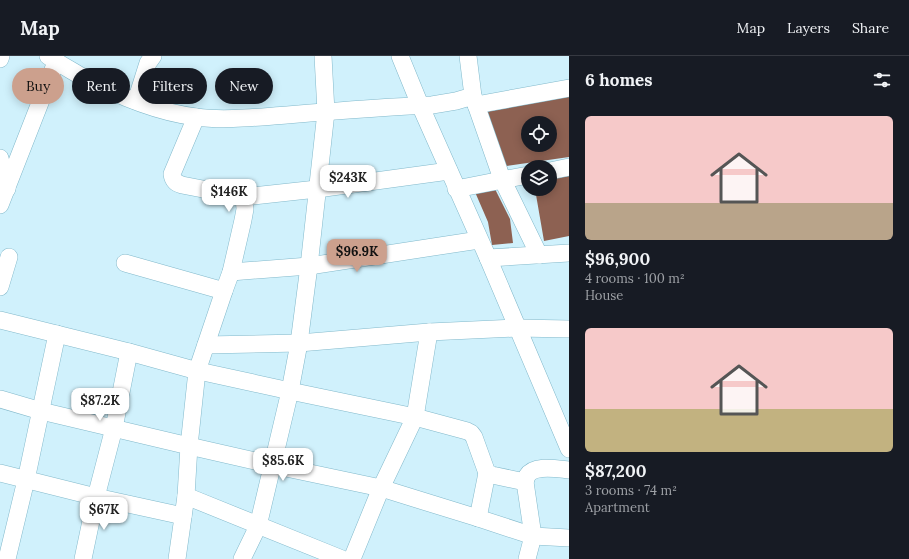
<!DOCTYPE html>
<html lang="en">
<head>
<meta charset="utf-8">
<style>
	:root { --surface:#171b24; --page:#20242c; --text:#f1f3f6; --muted:#9ea1a6; --line:#363941; --accent:#cca08d }
	body { margin:0; font-family:Lora,serif; background:var(--page); color:var(--text); height:100vh; display:flex; flex-direction:column; font-size:15px; white-space:nowrap }
	* { box-sizing:border-box; margin:0 }
	p { font-size:13px; color:var(--muted) }
	.icon { flex:none; width:22px; height:22px; fill:none; stroke:currentColor; stroke-width:2; stroke-linecap:round; stroke-linejoin:round }
	.map { position:relative; flex:1; overflow:hidden }
	.details { display:flex; flex-direction:column; background:var(--surface); width:340px }
	.details>* { flex:none }
	.guide { position:absolute; left:12px; top:12px; width:380px; height:36px; display:flex; gap:8px }
	.fabs { position:absolute; left:521px; top:60px; display:grid; gap:8px }
	.fabs a { display:grid; place-items:center; width:36px; height:36px; border-radius:50%; background:var(--surface); box-shadow:0 2px 10px #0003; font-size:20px }
	.price { position:absolute; translate:-50% -34px; padding:0 9px; border-radius:8px; background:#fff; color:#222; font-size:13px; line-height:26px; filter:drop-shadow(0 1px 2px #0008) }
	.price::after { content:''; position:absolute; left:50%; top:24px; width:12px; height:9px; margin-left:-6px; background:inherit; clip-path:polygon(0 0,100% 0,50% 100%) }
	.price.selected { background:var(--accent); color:#111 }
	ul { padding:0; list-style:none }
	li { display:grid; align-content:center; gap:8px; height:212px; padding:0 16px }
	li span { display:grid; place-items:center; height:124px; border-radius:6px; color:#555 }
	li>.icon { margin-inline-start:auto }
	span .icon { width:72px; height:72px; fill:#fffc; stroke-width:1 }
	li b { font-size:17px }
	h2 { display:flex; justify-content:space-between; align-items:center; height:48px; padding:0 16px; font-size:17px }
	.chip { padding:0 14px; border-radius:18px; background:var(--surface); box-shadow:0 2px 10px #0003; font-size:14px; line-height:36px }
	.chip.selected { background:var(--accent); color:#111 }
	header { display:flex; align-items:center; gap:24px; box-sizing:border-box; height:56px; padding:0 20px; background:var(--surface); border-bottom:1px solid var(--line) }
	header strong { font-size:19px }
	nav { display:flex; gap:22px; margin-inline-start:auto; font-size:14px }
	main { display:flex; flex:1; min-height:0 }
	.map>svg:first-child { display:block }
</style>
</head>
<body>
<header>
<strong>Map</strong>
<nav><a>Map</a><a>Layers</a><a>Share</a></nav>
</header>
<main>
<div class="map">
<svg width="569" height="503" viewBox="0 0 569 503">
	<rect width="100%" height="100%" fill="#d0f1fc"/>
	<g fill="#8d6152" fill-rule="evenodd">
		<path d="M569,40V101L499,111L485,56ZM528,67H550V89H528Z"/>
		<path d="M569,120V180L544,185L535,133H550V123Z"/>
		<path d="M493,129L510,163L513,187L492,189L488,166L475,136Z"/>
	</g>
	<g fill="none" stroke-linecap="round" stroke-linejoin="round">
		<defs>
			<g id="minor">
				<path d="M48,0C58,7 69,13 79,19C114,38 156,56 196,61C224,65 258,61 287,59C335,55 383,51 432,49L456,45L473,40L468,0"/>
				<path d="M400,0L420,49L488,202L569,393"/>
				<path d="M0,3L1,0"/>
				<path d="M473,40L502,123L539,199"/>
				<path d="M136,45L148,7L153,0"/>
				<path d="M476,49L569,32"/>
				<path d="M0,102L7,133"/>
				<path d="M550,115L569,111"/>
				<path d="M456,133L528,119"/>
				<path d="M244,141L317,133L449,115"/>
				<path d="M0,149L56,6"/>
				<path d="M488,202L569,197"/>
				<path d="M125,207L224,235"/>
				<path d="M231,216L309,210L479,184"/>
				<path d="M0,231L9,201"/>
				<path d="M0,264L129,296L194,314L290,335L415,361L467,375L471,377L474,381L487,417L492,419L525,426"/>
				<path d="M206,289L299,287L429,276L517,272L569,273"/>
				<path d="M0,343L41,355L189,390L272,409L381,432L478,462L533,480L569,482"/>
				<path d="M0,417L96,441L183,460"/>
				<path d="M186,440L342,503"/>
				<path d="M478,462L487,417"/>
				<path d="M7,503L26,424L57,278"/>
				<path d="M83,503L96,441L114,372L129,296"/>
				<path d="M177,503L186,440L189,390L197,315L224,235L231,216L243,164L245,153L244,141L182,129C176,127 173,125 172,118L196,61"/>
				<path d="M242,503L258,470L290,335L299,287L309,210L326,56L323,0"/>
				<path d="M352,503L381,432L415,361L429,276"/>
				<path d="M527,503L533,480L525,426C526,424 526,422 527,420C534,408 558,413 569,414"/>
			</g>
		</defs>
		<use href="#minor" stroke="#82b9cb" stroke-width="18"/>
		<use href="#minor" stroke="#fff" stroke-width="17"/>
	</g>
</svg>
<div class="fabs">
<a><svg class="icon" aria-label="locate" viewBox="0 0 24 24"><circle cx="12" cy="12" r="6"/><path d="M12 2v4M12 18v4M2 12h4M18 12h4"/></svg></a>
<a><svg class="icon" aria-label="layers" viewBox="0 0 24 24"><path d="M12 4l9 5-9 5-9-5zM3 14l9 5 9-5"/></svg></a>
</div>
<b class="price" style="left:348px;top:143px">$243K</b>
<b class="price" style="left:229px;top:157px">$146K</b>
<b class="price selected" style="left:357px;top:217px">$96.9K</b>
<b class="price" style="left:100px;top:366px">$87.2K</b>
<b class="price" style="left:283px;top:426px">$85.6K</b>
<b class="price" style="left:104px;top:475px">$67K</b>
<div class="guide">
<a class="chip selected">Buy</a>
<a class="chip">Rent</a>
<a class="chip">Filters</a>
<a class="chip">New</a>
</div>
</div>
<section class="details">
<h2>6 homes<svg class="icon" aria-label="filters" viewBox="0 0 24 24"><path d="M4 7h16M4 17h16"/><circle cx="9" cy="7" r="2"/><circle cx="15" cy="17" r="2"/></svg></h2>
<ul>
<li><span style="background:linear-gradient(#f6c9c9 70%,#b9a48a 0)"><svg class="icon" aria-label="home" viewBox="0 0 24 24"><path d="M3 11l9-7 9 7M6 9v11h12V9"/></svg></span><div><b>$96,900</b><p>4 rooms · 100 m²</p><p>House</p></div></li>
<li><span style="background:linear-gradient(#f6c9c9 65%,#c2b280 0)"><svg class="icon" aria-label="home" viewBox="0 0 24 24"><path d="M3 11l9-7 9 7M6 9v11h12V9"/></svg></span><div><b>$87,200</b><p>3 rooms · 74 m²</p><p>Apartment</p></div></li>
</ul>
</section>
</main>
</body>
</html>
